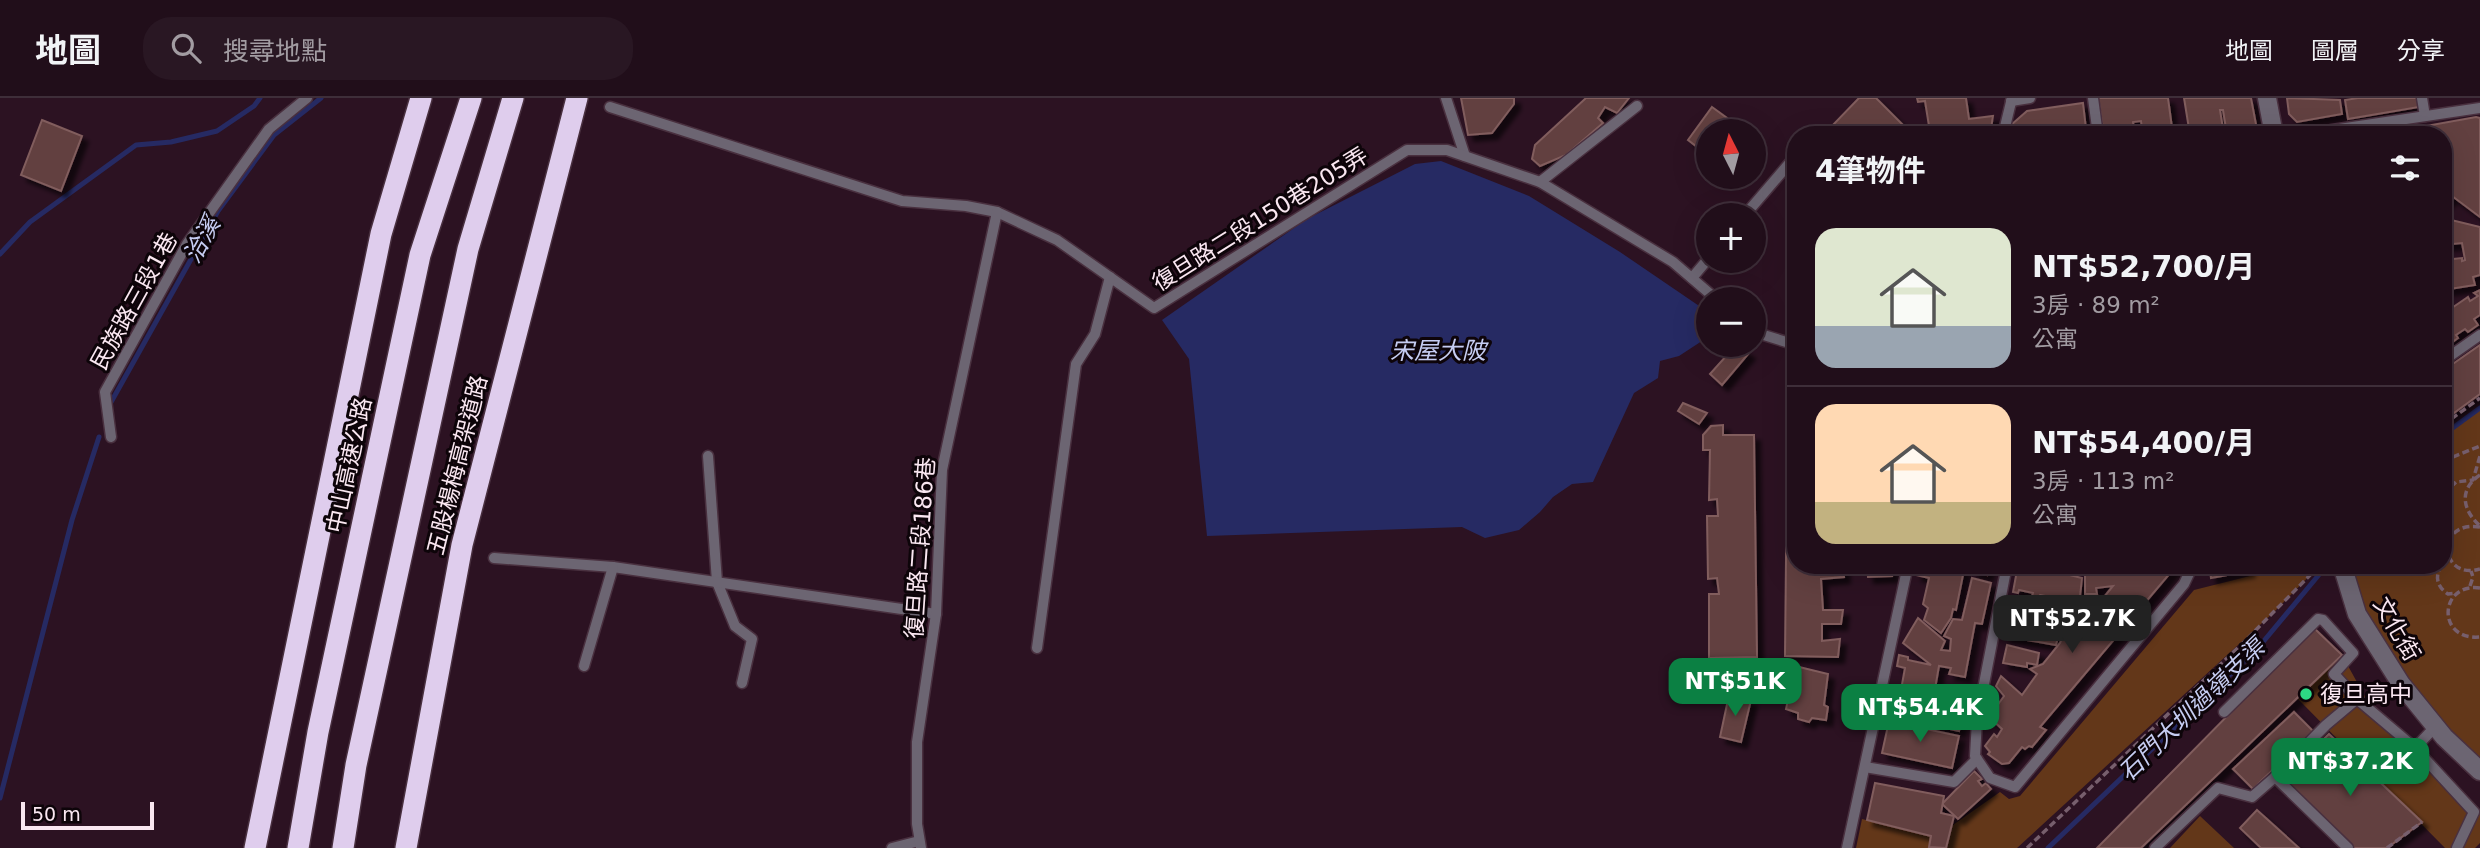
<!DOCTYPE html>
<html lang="zh-TW">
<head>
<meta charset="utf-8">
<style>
	:root { --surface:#210e1a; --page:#291723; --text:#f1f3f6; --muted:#a29ca2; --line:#3e2e39; --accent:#0b8043 }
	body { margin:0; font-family:"DejaVu Sans","Noto Sans TC",sans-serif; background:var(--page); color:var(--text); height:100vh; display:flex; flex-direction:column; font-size:26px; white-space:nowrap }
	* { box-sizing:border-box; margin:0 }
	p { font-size:23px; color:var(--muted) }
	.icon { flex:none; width:38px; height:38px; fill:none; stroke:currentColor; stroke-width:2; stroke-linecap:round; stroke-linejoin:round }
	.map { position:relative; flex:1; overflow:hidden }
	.sheet { position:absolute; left:1787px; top:28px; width:665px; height:448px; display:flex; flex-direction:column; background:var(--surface); border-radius:28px; box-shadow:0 7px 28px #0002,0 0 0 2px var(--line) }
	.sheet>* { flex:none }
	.needle { width:46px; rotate:354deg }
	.fabs { position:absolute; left:1696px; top:21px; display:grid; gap:14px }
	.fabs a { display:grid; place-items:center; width:70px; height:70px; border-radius:50%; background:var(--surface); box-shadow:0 7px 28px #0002,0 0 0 2px var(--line); font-size:35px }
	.scale { position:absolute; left:21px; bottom:18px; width:133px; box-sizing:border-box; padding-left:7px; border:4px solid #fae7f1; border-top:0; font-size:19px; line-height:24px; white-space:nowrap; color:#fae7f1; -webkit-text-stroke:5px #0d0409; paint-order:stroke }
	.price { position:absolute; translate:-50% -60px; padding:0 16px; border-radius:14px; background:var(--accent); color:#fff; font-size:23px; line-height:46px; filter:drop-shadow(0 2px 4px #0008) }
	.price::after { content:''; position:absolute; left:50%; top:42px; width:21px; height:16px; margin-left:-10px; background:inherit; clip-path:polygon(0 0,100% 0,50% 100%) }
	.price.active { background:#222; color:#fff }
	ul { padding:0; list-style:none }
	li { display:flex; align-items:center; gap:21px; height:175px; padding:0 28px }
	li+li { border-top:2px solid var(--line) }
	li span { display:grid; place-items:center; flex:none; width:196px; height:140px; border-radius:21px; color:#555 }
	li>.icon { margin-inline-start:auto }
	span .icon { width:84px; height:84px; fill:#fffc; stroke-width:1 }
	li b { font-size:30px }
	h2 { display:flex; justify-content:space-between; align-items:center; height:84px; padding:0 28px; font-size:30px }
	header { display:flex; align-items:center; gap:42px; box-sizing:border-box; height:98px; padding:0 35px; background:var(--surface); border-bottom:2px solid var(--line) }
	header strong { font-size:33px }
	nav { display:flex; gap:38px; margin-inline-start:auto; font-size:24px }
	.search { width:490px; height:63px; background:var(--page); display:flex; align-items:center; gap:18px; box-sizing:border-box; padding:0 24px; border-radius:28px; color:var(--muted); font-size:26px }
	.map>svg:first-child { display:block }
</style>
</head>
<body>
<header>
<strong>地圖</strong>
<div class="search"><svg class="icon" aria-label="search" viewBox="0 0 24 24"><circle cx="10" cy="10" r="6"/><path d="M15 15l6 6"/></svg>搜尋地點</div>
<nav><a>地圖</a><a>圖層</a><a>分享</a></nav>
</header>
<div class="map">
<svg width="2480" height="750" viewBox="0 0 2480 750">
	<defs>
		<filter id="shadow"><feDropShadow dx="6" dy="6" stdDeviation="2" flood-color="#0009"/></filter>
	</defs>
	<rect width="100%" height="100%" fill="#2c1222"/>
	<g fill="#633719">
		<path d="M2480,310V666L2435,629L2357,516L2350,467H2443V337Z"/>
		<path d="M2282,467H2320L2274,514L2017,750H1947L1953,727L2000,694L2009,701L2020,698L2194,492L2274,472Z"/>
		<path d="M2342,557L2368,604L2443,675L2480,716V745L2475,750H2445L2298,601Z"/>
		<path d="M2200,718L2234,750H2170Z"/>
		<path d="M1862,721L1931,738L1929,749L1932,750H1856Z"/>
	</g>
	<path fill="#262a63" d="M1441,63L1529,98L1620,154L1708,214L1705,241L1679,258L1660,263L1658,280L1634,295L1593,384L1572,386L1553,399L1540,414L1519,432L1485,440L1462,429L1207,438L1189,261L1162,222L1307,121L1415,66Z"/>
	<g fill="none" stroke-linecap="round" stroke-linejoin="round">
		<g stroke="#262a63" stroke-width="5">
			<path d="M0,156L30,124L136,47L171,44L217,33L254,8L260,0"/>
			<path d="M110,306L218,113L274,37L321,0"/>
			<path d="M2443,337L2480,310"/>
			<path d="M0,700L72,422L99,339"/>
			<path d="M2048,750L2258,550L2327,467"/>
		</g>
	</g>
	<g fill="#624040" stroke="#815d5d" stroke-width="2" filter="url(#shadow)">
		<path d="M1461,0H1514V6L1492,35L1468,37Z"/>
		<path d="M1586,0H1629L1617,15L1605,9L1598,20L1603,25L1566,57L1540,68L1532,61L1535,47Z"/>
		<path d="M1859,0H1876L1908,32L1903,37H1834L1829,31Z"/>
		<path d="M1917,0H1966L1969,21L1993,18L1990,37H1912L1911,31L1929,28L1925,3L1918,4Z"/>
		<path d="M2098,0H2168L2173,37H2143L2141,23L2133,24L2135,37H2104Z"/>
		<path d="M2184,0H2251L2258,37H2227L2223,12H2220L2224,37H2190Z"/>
		<path d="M2287,0L2340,2L2342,16L2297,24L2289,16Z"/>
		<path d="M2358,0H2418L2419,9L2348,21L2345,2Z"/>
		<path d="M2083,5L2086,31L2059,37H2010L2011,27L2027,13Z"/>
		<path d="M1712,9L1727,20L1716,33H1708V43L1701,52L1688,42Z"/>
		<path d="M2476,19L2480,20V119L2452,98L2445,105L2443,103V37H2428L2426,28Z"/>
		<path d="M42,22L82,38L61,93L21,77Z"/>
		<path d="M2443,120L2480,129V177L2473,179L2475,187L2443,192V162L2462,160V163L2465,162L2462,145L2443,147Z"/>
		<path d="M2480,192V217L2474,221L2478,227L2468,234L2465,231L2456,237L2458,240L2443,251V216L2468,199L2470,203L2478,198L2474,195Z"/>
		<path d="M1736,247L1749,255L1722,287L1710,276Z"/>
		<path d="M2480,247V296L2443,323V282L2451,276L2447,270Z"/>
		<path d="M1683,305L1707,315L1699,326L1678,313Z"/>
		<path d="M1723,327V337H1754L1757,559L1709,560V496H1719L1717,480L1708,481L1707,418H1718L1717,401L1709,402L1710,352H1703V337L1711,328Z"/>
		<path d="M1787,364H1796V467H1843L1844,479L1821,481L1823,512H1843L1841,526H1822V543L1840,541L1838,559L1785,558Z"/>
		<path d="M1867,467H1891L1892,478L1868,479Z"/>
		<path d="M1918,467H1962L1961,472H1964L1956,512L1953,511L1951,520L1941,535L1924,522L1928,510L1923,506L1929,480L1916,477Z"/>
		<path d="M1974,467H1992L1989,468L1987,477L1972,474Z"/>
		<path d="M2018,467H2028L2082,480L2079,508H2075L2076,504L2062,501L2061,505L2055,503V500L2040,497L2039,499L2032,498L2033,495L2019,492L2018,495L2013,494Z"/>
		<path d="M2085,467H2122V470L2124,467H2177L2040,629L2046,632L2032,649L2029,648L2025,651L2022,649L2009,665L2002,666L1988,656L1990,654L1985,648L1994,636L1997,639L2002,631L1989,619L2004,598L1996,588L2001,578L2022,597L2037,576L2030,571L2043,566L2060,545L2073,518L2083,525L2113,488L2096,490L2097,496H2085Z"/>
		<path d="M2209,467H2248L2249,473L2211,480Z"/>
		<path d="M1972,480L1991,485L1982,526L1975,525L1965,579L1949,576L1951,570L1939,568L1932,608L1963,615L1959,633L1896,619L1905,570L1897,568L1899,557L1908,559V562L1931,567L1903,545L1918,520L1945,543L1941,552L1950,553L1951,541L1944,538L1953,521L1962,522Z"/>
		<path d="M2010,511L2027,516L2029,514L2037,516L2036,519L2049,521L2050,516L2059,518L2058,523L2065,524L2062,540L2058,539L2056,547L2004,538Z"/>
		<path d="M2314,530L2342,557L2141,750H2097Z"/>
		<path d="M2007,547L2039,555L2037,567L2027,565V569L2003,565Z"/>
		<path d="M1795,568L1828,576L1824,607L1828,609L1826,622L1812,620L1809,624L1798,621V615L1786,611Z"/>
		<path d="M1729,597L1751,602L1741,644L1720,639Z"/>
		<path d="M2294,614L2313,633L2253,691L2233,671Z"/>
		<path d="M1889,623L1959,638L1952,670L1882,655Z"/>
		<path d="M2329,636L2422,724L2387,750H2347L2283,680Z"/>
		<path d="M1974,673L1982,681L1978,683L1982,688L1986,685L1991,691L1958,721L1942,706Z"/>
		<path d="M1875,685L1944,698L1941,715L1954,718L1946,750L1929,749L1931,738L1867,722Z"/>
		<path d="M2257,712L2299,750H2261L2240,730Z"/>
	</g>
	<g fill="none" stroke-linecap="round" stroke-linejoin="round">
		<defs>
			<g id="service">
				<path d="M1446,0L1465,58"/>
				<path d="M2093,0L2098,37"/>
				<path d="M2422,0L2425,18"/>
				<path d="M2011,3L2030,0"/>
				<path d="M610,9L902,103L966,108L997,114L1057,142L1154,210L1407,52H1447L1540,84L1673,164L1716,201"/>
				<path d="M2003,37L2012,0"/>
				<path d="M2299,37L2480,10"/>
				<path d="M1540,84L1637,8"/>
				<path d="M1745,117L1793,61"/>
				<path d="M1692,180L1708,161"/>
				<path d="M1754,234L1796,247"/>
				<path d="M2443,263L2480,237"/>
				<path d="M111,339L105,294L187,146L269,31L307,0"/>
				<path d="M708,358L717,484L735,528L752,541L742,585"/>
				<path d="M494,460L613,469L936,516"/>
				<path d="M2007,467L1977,622L1975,658L1990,680L2015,689L2184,486L2193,467"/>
				<path d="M1037,550L1076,266L1095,236L1110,179"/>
				<path d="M584,568L613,469"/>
				<path d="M2224,614L2318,521L2323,522L2353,555L2334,576L2357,601L2415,650L2435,629"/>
				<path d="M2415,650L2474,714L2457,750"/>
				<path d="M1865,669L1954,684L1977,661"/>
				<path d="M2275,679L2326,627L2357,601"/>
				<path d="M892,750L919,743"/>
				<path d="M921,750L917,726V644L936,516L942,372L997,114"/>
				<path d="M1847,750L1908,467"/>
				<path d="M2155,750L2218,690L2252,699L2275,679L2348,750"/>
			</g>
			<g id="minor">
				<path d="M2267,0L2274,37"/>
				<path d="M2342,467L2357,516L2401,586L2444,639L2480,673"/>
			</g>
			<g id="motorway">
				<path d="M255,750L381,136L421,0"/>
				<path d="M298,750L318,634L420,157L471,0"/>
				<path d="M343,750L356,667L468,151L513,0"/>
				<path d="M406,750L462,447L577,0"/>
			</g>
		</defs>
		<use href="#service" stroke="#49303f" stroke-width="13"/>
		<use href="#minor" stroke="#49303f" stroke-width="21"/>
		<use href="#motorway" stroke="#49303f" stroke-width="24"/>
		<g stroke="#775f6d" stroke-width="3.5" stroke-dasharray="7 3.5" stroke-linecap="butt">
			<path d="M2443,327L2480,300"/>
			<path d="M2443,363L2480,348"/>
			<path d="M2443,396L2456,384L2473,382L2480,358"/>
			<path d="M2479,427C2462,411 2459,391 2480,377"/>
			<path d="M2480,429C2434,422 2440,483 2480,471"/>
			<path d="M2442,467C2434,478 2437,489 2448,496L2456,495"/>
			<path d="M2470,488L2473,479L2471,473"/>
			<path d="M2480,490C2439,484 2436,543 2480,539"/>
			<path d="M2027,750L2245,543L2320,467"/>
			<path d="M2387,750L2422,724"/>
		</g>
		<use href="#service" stroke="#6c6572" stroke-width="10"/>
		<use href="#minor" stroke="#6c6572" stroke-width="18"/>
		<use href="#motorway" stroke="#dfcded" stroke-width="21"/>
	</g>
	<circle fill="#2dd884" stroke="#0d0409" stroke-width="2.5" cx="2306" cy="596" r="7"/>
	<g text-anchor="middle" stroke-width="6" stroke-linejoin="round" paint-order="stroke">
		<g font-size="23" fill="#fae7f1" stroke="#0d0409">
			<text transform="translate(1260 121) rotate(-32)" y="8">復旦路二段150巷205弄</text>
			<text transform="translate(134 203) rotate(-61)" y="8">民族路三段1巷</text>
			<text transform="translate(349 367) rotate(-78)" y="8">中山高速公路</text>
			<text transform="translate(457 367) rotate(-76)" y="8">五股楊梅高架道路</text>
			<text transform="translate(920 450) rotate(-86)" y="8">復旦路二段186巷</text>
			<text transform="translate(2397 531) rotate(60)" y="8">文化街</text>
		</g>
		<g font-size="23" fill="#fae7f1" stroke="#0d0409" text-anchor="start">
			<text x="2320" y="604">復旦高中</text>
		</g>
		<g font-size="24" font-style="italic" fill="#c6cdf2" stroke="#0d0409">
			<text transform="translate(202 142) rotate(-61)" y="8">洽溪</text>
			<text x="1438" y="261">宋屋大陂</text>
			<text transform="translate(2192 612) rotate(-44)" y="8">石門大圳過嶺支渠</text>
		</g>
	</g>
</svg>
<div class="fabs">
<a><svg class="needle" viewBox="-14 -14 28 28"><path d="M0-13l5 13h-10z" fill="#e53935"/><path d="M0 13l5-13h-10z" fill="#a29ca2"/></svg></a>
<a>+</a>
<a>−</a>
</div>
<div class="scale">50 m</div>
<b class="price active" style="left:2072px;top:557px">NT$52.7K</b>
<b class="price" style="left:1735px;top:620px">NT$51K</b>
<b class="price" style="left:1920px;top:646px">NT$54.4K</b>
<b class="price" style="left:2350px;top:700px">NT$37.2K</b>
<section class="sheet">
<h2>4筆物件<svg class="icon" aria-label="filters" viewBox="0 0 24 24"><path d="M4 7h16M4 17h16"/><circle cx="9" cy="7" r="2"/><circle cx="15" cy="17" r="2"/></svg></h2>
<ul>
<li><span style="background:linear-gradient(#dfe7d0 70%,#9aa5b1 0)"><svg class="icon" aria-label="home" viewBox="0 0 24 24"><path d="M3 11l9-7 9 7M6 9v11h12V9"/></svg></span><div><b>NT$52,700/月</b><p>3房 · 89 m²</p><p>公寓</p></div></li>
<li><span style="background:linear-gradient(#ffd9b3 70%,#c2b280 0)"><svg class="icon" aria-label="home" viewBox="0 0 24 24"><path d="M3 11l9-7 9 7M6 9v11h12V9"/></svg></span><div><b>NT$54,400/月</b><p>3房 · 113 m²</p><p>公寓</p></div></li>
</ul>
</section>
</div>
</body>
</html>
